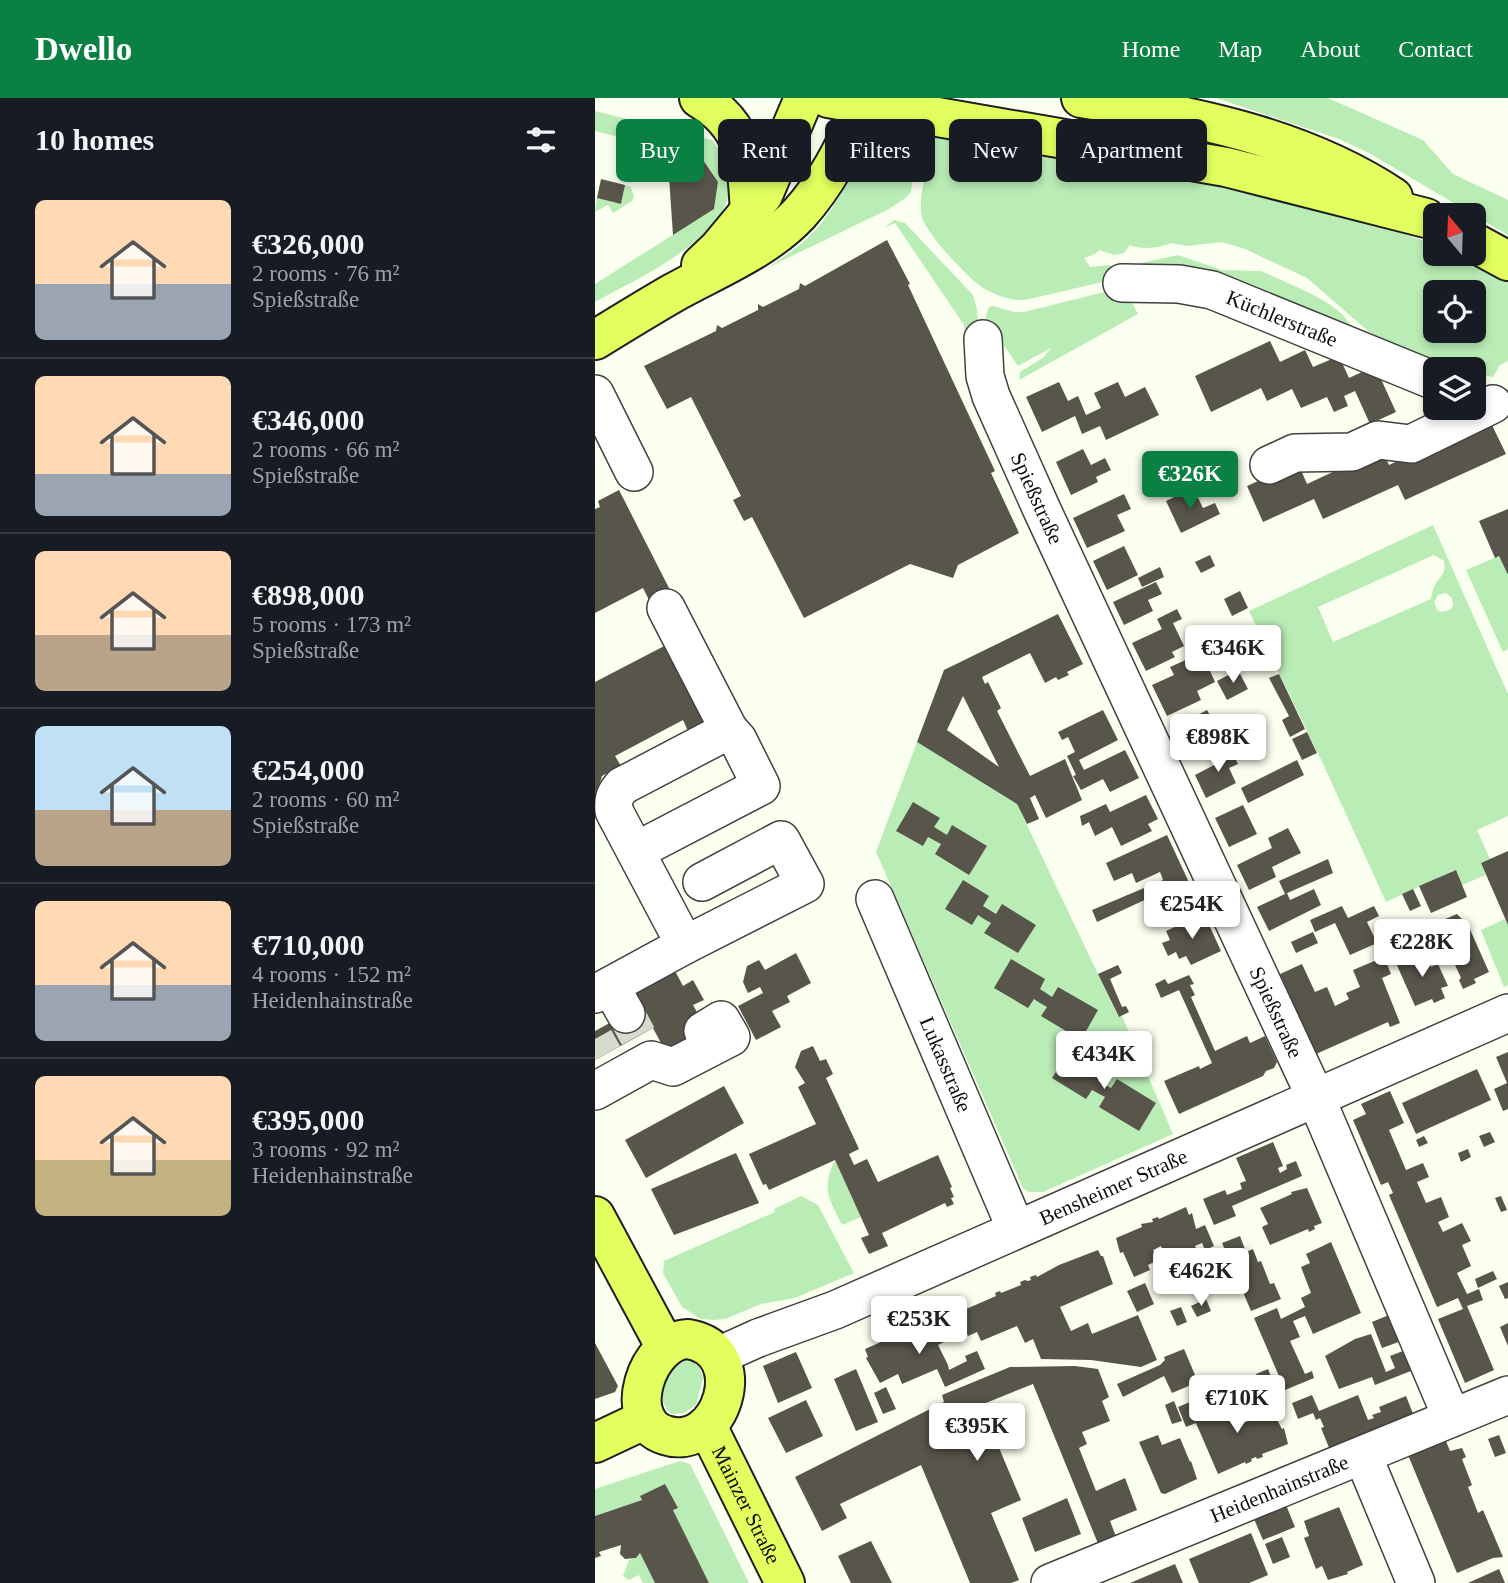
<!DOCTYPE html>
<html lang="en">
<head>
<meta charset="utf-8">
<style>
	:root { --surface:#171b24; --page:#242831; --text:#f1f3f6; --muted:#9ea1a6; --line:#363941; --accent:#0b8043 }
	body { margin:0; font-family:Georgia,serif; background:var(--page); color:var(--text); height:100vh; display:flex; flex-direction:column; font-size:26px; white-space:nowrap }
	* { box-sizing:border-box; margin:0 }
	p { font-size:23px; color:var(--muted) }
	.icon { flex:none; width:38px; height:38px; fill:none; stroke:currentColor; stroke-width:2; stroke-linecap:round; stroke-linejoin:round }
	.map { position:relative; flex:1; overflow:hidden }
	.panel { display:flex; flex-direction:column; background:var(--surface); width:595px }
	.panel>* { flex:none }
	.top-card { position:absolute; left:21px; top:21px; width:665px; height:63px; display:flex; gap:14px }
	.needle { width:46px; rotate:341deg }
	.buttons { position:absolute; left:828px; top:105px; display:grid; gap:14px }
	.buttons a { display:grid; place-items:center; width:63px; height:63px; border-radius:10px; background:var(--surface); box-shadow:0 4px 10px #0003; font-size:35px }
	.price { position:absolute; translate:-50% -60px; padding:0 16px; border-radius:7px; background:#fff; color:#222; font-size:23px; line-height:46px; filter:drop-shadow(0 2px 4px #0008) }
	.price::after { content:''; position:absolute; left:50%; top:42px; width:21px; height:16px; margin-left:-10px; background:inherit; clip-path:polygon(0 0,100% 0,50% 100%) }
	.price.selected { background:var(--accent); color:#fff }
	ul { padding:0; list-style:none }
	li { display:flex; align-items:center; gap:21px; height:175px; padding:0 35px }
	li+li { border-top:2px solid var(--line) }
	li span { display:grid; place-items:center; flex:none; width:196px; height:140px; border-radius:10px; color:#555 }
	li>.icon { margin-inline-start:auto }
	span .icon { width:84px; height:84px; fill:#fffc; stroke-width:1 }
	li b { font-size:30px }
	h2 { display:flex; justify-content:space-between; align-items:center; height:84px; padding:0 35px; font-size:30px }
	.pill { padding:0 24px; border-radius:10px; background:var(--surface); box-shadow:0 4px 10px #0003; font-size:24px; line-height:63px }
	.pill.selected { background:var(--accent); color:#fff }
	header { display:flex; align-items:center; gap:42px; box-sizing:border-box; height:98px; padding:0 35px; background:var(--accent); color:#fff }
	header strong { font-size:33px }
	nav { display:flex; gap:38px; margin-inline-start:auto; font-size:24px }
	main { display:flex; flex:1; min-height:0 }
	.map>svg:first-child { display:block }
</style>
</head>
<body>
<header>
<strong>Dwello</strong>
<nav><a>Home</a><a>Map</a><a>About</a><a>Contact</a></nav>
</header>
<main>
<section class="panel">
<h2>10 homes<svg class="icon" aria-label="filters" viewBox="0 0 24 24"><path d="M4 7h16M4 17h16"/><circle cx="9" cy="7" r="2"/><circle cx="15" cy="17" r="2"/></svg></h2>
<ul>
<li><span style="background:linear-gradient(#ffd9b3 60%,#9aa5b1 0)"><svg class="icon" aria-label="home" viewBox="0 0 24 24"><path d="M3 11l9-7 9 7M6 9v11h12V9"/></svg></span><div><b>€326,000</b><p>2 rooms · 76 m²</p><p>Spießstraße</p></div></li>
<li><span style="background:linear-gradient(#ffd9b3 70%,#9aa5b1 0)"><svg class="icon" aria-label="home" viewBox="0 0 24 24"><path d="M3 11l9-7 9 7M6 9v11h12V9"/></svg></span><div><b>€346,000</b><p>2 rooms · 66 m²</p><p>Spießstraße</p></div></li>
<li><span style="background:linear-gradient(#ffd9b3 60%,#b9a48a 0)"><svg class="icon" aria-label="home" viewBox="0 0 24 24"><path d="M3 11l9-7 9 7M6 9v11h12V9"/></svg></span><div><b>€898,000</b><p>5 rooms · 173 m²</p><p>Spießstraße</p></div></li>
<li><span style="background:linear-gradient(#bfe0f5 60%,#b9a48a 0)"><svg class="icon" aria-label="home" viewBox="0 0 24 24"><path d="M3 11l9-7 9 7M6 9v11h12V9"/></svg></span><div><b>€254,000</b><p>2 rooms · 60 m²</p><p>Spießstraße</p></div></li>
<li><span style="background:linear-gradient(#ffd9b3 60%,#9aa5b1 0)"><svg class="icon" aria-label="home" viewBox="0 0 24 24"><path d="M3 11l9-7 9 7M6 9v11h12V9"/></svg></span><div><b>€710,000</b><p>4 rooms · 152 m²</p><p>Heidenhainstraße</p></div></li>
<li><span style="background:linear-gradient(#ffd9b3 60%,#c2b280 0)"><svg class="icon" aria-label="home" viewBox="0 0 24 24"><path d="M3 11l9-7 9 7M6 9v11h12V9"/></svg></span><div><b>€395,000</b><p>3 rooms · 92 m²</p><p>Heidenhainstraße</p></div></li>
</ul>
</section>
<div class="map">
<svg width="913" height="1485" viewBox="0 0 913 1485">
	<rect width="100%" height="100%" fill="#fbffef"/>
	<g fill="#baedb5" fill-rule="evenodd">
		<path d="M621,0H733L828,42L858,76L913,102V137L774,55L744,41Z"/>
		<path d="M0,13L117,42C123,51 131,60 134,70C151,134 44,179 0,204V186L119,111L123,85L106,59L0,33Z"/>
		<path d="M325,33L316,93L312,99L294,111L172,170C191,157 209,146 223,129C256,91 265,35 325,33Z"/>
		<path d="M338,34L436,47L748,113L840,147V156H860L913,180V263L905,267L898,279L879,275L878,271H856L809,253L773,233L712,180L650,151L627,144L592,148L576,145C567,150 544,152 535,147L529,155L519,157L504,152L500,156L489,160L495,169L514,167L522,171L525,180L430,202C415,203 396,196 384,187C370,176 327,132 326,115C324,97 335,54 338,34ZM840,194H878V233H840Z"/>
		<path d="M30,87L36,89L39,99L37,103L18,115L13,107L0,114L2,100L26,106Z"/>
		<path d="M299,122L310,125L378,197L382,211L384,239L476,511L373,286L369,227L300,125L289,130Z"/>
		<path d="M583,157L627,172L666,173L675,177C700,189 751,206 759,235L675,206L577,167L541,176L542,167L546,165Z"/>
		<path d="M529,189L543,216L424,282L425,274L449,259L456,250L423,268L410,249L392,239L391,217L394,209L398,208L419,214H429Z"/>
		<path d="M838,427L913,596V718L882,732L895,761L886,765L891,777L867,787L860,772L791,804L729,668L654,513ZM839,457L849,463C852,477 844,478 839,489C837,493 837,497 836,501L738,544L723,509ZM851,495L857,500L858,508L855,512L846,514L842,512L839,504L843,497Z"/>
		<path d="M904,458L913,477V551L908,554L871,472Z"/>
		<path d="M322,644L422,706L523,918H527L578,1036L448,1094H434L428,1090L281,754Z"/>
		<path d="M910,821L913,827V887L909,889L886,832Z"/>
		<path d="M240,1062L266,1119L247,1127C234,1100 226,1091 240,1062Z"/>
		<path d="M206,1098L223,1107L259,1175L200,1200L166,1206L130,1221L119,1222L106,1221L87,1209L68,1175L69,1163L180,1114L179,1111Z"/>
		<path d="M90,1261L103,1266L108,1280L101,1307L89,1315L77,1316C63,1306 64,1282 76,1271C79,1267 85,1264 90,1261Z"/>
		<path d="M85,1363L95,1366L154,1485H114L78,1412L82,1410L70,1386L46,1398L47,1402L0,1418V1391Z"/>
		<path d="M45,1455L60,1485H48L44,1477L34,1482L28,1478L34,1462L41,1460Z"/>
	</g>
	<g fill="#58554a" fill-rule="evenodd">
		<path d="M72,50L106,59L123,84L119,111L78,137Z"/>
		<path d="M6,81L30,87L26,106L2,100Z"/>
		<path d="M292,142L315,186L313,187L400,373L396,375L424,435L363,467L358,480L315,466L209,520L157,419L149,423L138,402L146,398L96,299L72,311L49,268L121,233L122,227L127,230L163,212V206L168,209L204,191L205,185L210,188Z"/>
		<path d="M675,243L685,264L710,252L718,269L744,258L754,280L780,268L801,314L775,326L760,293L749,298L753,308L739,314L732,299L706,310L697,291L672,303L666,290L616,314L600,278Z"/>
		<path d="M464,284L473,303L483,298L491,317L506,310L499,295L523,284L530,299L550,289L564,317L511,342L505,328L487,336L480,318L447,334L431,299Z"/>
		<path d="M894,321L911,356L810,402L803,387L728,421L719,401L668,424L652,388L703,365L712,386L787,351L794,367Z"/>
		<path d="M488,351L496,367L510,360L516,372L501,379L503,384L476,397L461,364Z"/>
		<path d="M598,390L608,410L620,405L625,416L586,435L571,403Z"/>
		<path d="M24,392L75,492L54,502L48,490L0,515V411L5,409L3,403Z"/>
		<path d="M529,396L536,411L522,417L530,433L492,450L478,420Z"/>
		<path d="M913,411V477L904,458L900,460L884,423Z"/>
		<path d="M529,448L543,477L512,492L498,463Z"/>
		<path d="M615,457L620,468L606,475L600,464Z"/>
		<path d="M565,469L569,479L547,489L543,480Z"/>
		<path d="M561,484L567,496L553,502L558,513L529,527L518,504Z"/>
		<path d="M645,493L653,510L637,518L629,501Z"/>
		<path d="M582,511L587,521L578,525L589,548L577,554L580,559L551,573L537,545L567,531L562,521Z"/>
		<path d="M463,516L488,566L472,574L474,577L463,582L461,579L450,585L435,555L387,579L390,586L393,584L406,610L402,613L435,678L470,661L487,702L451,720L440,697L435,700L444,721L432,726L422,706L322,644L349,572ZM368,598L404,669L352,632Z"/>
		<path d="M75,545L115,622L93,633L88,622L20,658L26,668L7,678L0,702V584Z"/>
		<path d="M593,561L596,569L610,562L620,584L602,593L606,602L572,618L557,587L579,577L575,569Z"/>
		<path d="M643,572L653,591L632,602L622,583Z"/>
		<path d="M684,576L710,631L695,639L687,622L694,618L674,580Z"/>
		<path d="M508,612L523,642L484,662L489,672L530,652L544,680L515,694L508,681L486,692L478,678L481,677L472,658L480,654L473,639L467,642L463,634Z"/>
		<path d="M612,612L622,630L614,634L620,645L592,660L578,630Z"/>
		<path d="M712,634L722,655L707,662L697,641Z"/>
		<path d="M645,643L649,651L639,655L636,647Z"/>
		<path d="M634,648L643,666L634,670L641,685L611,700L600,677L623,665L619,656Z"/>
		<path d="M702,662L709,677L653,705L646,690Z"/>
		<path d="M551,697L563,721L553,726L557,733L526,748L517,729L500,738L494,724L487,728L485,718L494,714L511,706L515,714Z"/>
		<path d="M318,704L345,720L339,729L352,737L357,727L392,748L374,777L340,756L346,746L333,739L328,748L301,733Z"/>
		<path d="M648,707L662,736L634,749L620,720Z"/>
		<path d="M693,730L706,755L677,769L681,779L654,792L642,767L677,750L673,740Z"/>
		<path d="M572,737L605,808L566,826L554,800L502,824L497,812L568,782L565,774L541,785L537,775L519,783L511,765Z"/>
		<path d="M913,753V827L886,765Z"/>
		<path d="M733,761L738,775L690,796L684,783Z"/>
		<path d="M861,772L872,799L836,815L824,788Z"/>
		<path d="M368,782L394,798L388,808L401,816L407,806L441,827L423,855L389,835L396,825L389,821L383,817L377,827L350,811Z"/>
		<path d="M719,791L726,807L674,833L662,809L692,795L695,802Z"/>
		<path d="M818,791L826,808L815,813L807,796Z"/>
		<path d="M747,808L753,820L779,808L784,818L772,824L782,845L755,857L740,825L720,834L715,822Z"/>
		<path d="M609,816L626,853L596,867L591,858L584,861L581,854L573,858L567,845L575,842L571,833Z"/>
		<path d="M862,816L873,827L894,874L879,881L881,885L868,891L864,882L866,880L841,825Z"/>
		<path d="M718,834L723,845L701,855L696,844Z"/>
		<path d="M829,853L836,869L843,866L853,888L846,890L850,900L839,905L837,901L820,908L801,865Z"/>
		<path d="M201,855L216,885L192,898L195,904L177,913L186,929L161,942L143,908L168,895L165,889L153,895L148,884L152,868L164,862L170,872Z"/>
		<path d="M789,859L796,876L787,880L805,925L795,929L793,924L721,956L685,876L707,866L720,894L732,889L740,908L754,901L751,895L765,889L758,872Z"/>
		<path d="M416,861L450,881L445,891L457,899L463,889L503,912L486,942L446,918L452,909L445,905L439,901L433,910L399,890Z"/>
		<path d="M523,867L527,875L515,881L527,909L531,908L534,914L524,919L503,876Z"/>
		<path d="M79,871L88,888L98,882L109,902L98,907L107,923L75,962L58,930L0,962V933L46,908L38,892Z"/>
		<path d="M594,877L599,886L595,887L600,897L596,899L620,953L652,938L655,945L670,938L682,964L679,970L671,973L668,978L584,1016L569,983L604,968L605,971L617,965L584,892L566,900L560,886L570,881L573,886Z"/>
		<path d="M218,948L225,963L231,961L238,976L231,980L264,1051L254,1056L259,1067L272,1061L283,1084L343,1057L357,1089L355,1090L359,1099L356,1100L359,1106L352,1109L350,1105L287,1135L293,1148L274,1156L266,1140L274,1137L240,1062L174,1092L171,1086L168,1087L154,1056L221,1026L203,989L210,985L200,969L206,953Z"/>
		<path d="M475,952L509,972L503,983L516,990L522,981L561,1005L544,1033L504,1009L510,999L497,992L491,1001L457,980Z"/>
		<path d="M913,954V1011L908,1013L899,991L912,985L901,959Z"/>
		<path d="M882,971L896,1002L821,1036L807,1005Z"/>
		<path d="M129,988L149,1025L51,1080L30,1042Z"/>
		<path d="M795,993L809,1025L794,1032L811,1072L828,1065L834,1079L822,1084L831,1105L846,1099L854,1119L843,1124L848,1134L867,1125L876,1143L867,1147L876,1168L862,1175L872,1196L884,1191L888,1202L872,1208L899,1272L870,1285L843,1221L868,1211L863,1200L842,1209L794,1097L798,1095L793,1084L786,1087L758,1022L771,1016L766,1006Z"/>
		<path d="M895,1034L900,1044L889,1049L884,1038Z"/>
		<path d="M829,1038L833,1045L824,1049L821,1042Z"/>
		<path d="M678,1044L688,1068L683,1070L685,1075L692,1071L691,1067L701,1063L707,1078L637,1108L641,1118L619,1127L608,1101L630,1092L632,1097L647,1091L645,1085L651,1083L641,1060Z"/>
		<path d="M873,1051L876,1059L866,1064L863,1055Z"/>
		<path d="M141,1055L164,1105L79,1137L56,1091Z"/>
		<path d="M712,1090L727,1125L719,1128L720,1131L714,1134L713,1131L675,1147L667,1129L673,1126L665,1110L697,1096L696,1094Z"/>
		<path d="M906,1098L912,1112L906,1114L900,1100Z"/>
		<path d="M591,1109L594,1117L597,1115L601,1131L610,1127L619,1148L610,1152L607,1145L600,1148L607,1164L596,1169L598,1173L612,1167L615,1175L602,1181L604,1187L593,1192L581,1166L575,1169L566,1148L558,1152L563,1162L553,1167L555,1172L539,1179L528,1154L525,1155L521,1140L547,1129L546,1126L558,1124L557,1121L563,1119L564,1121Z"/>
		<path d="M645,1138L651,1154L658,1151L663,1164L666,1163L675,1186L679,1185L686,1201L656,1213L627,1145Z"/>
		<path d="M736,1144L766,1215L718,1236L710,1218L698,1223L705,1239L695,1243L710,1276L717,1273L719,1280L690,1292L659,1220L682,1210L686,1221L710,1209L706,1200L716,1195L706,1169L715,1165L711,1156Z"/>
		<path d="M503,1152L506,1158H508L518,1186L465,1209L476,1233L493,1225L497,1236L543,1217L562,1262L546,1269L496,1262L446,1261L438,1241L430,1245L422,1228L386,1243L382,1234L373,1238L362,1215L401,1198L400,1195L405,1193L406,1195L426,1187L425,1184L430,1182L433,1183L436,1182L435,1179L441,1177L442,1179L464,1167Z"/>
		<path d="M898,1173L902,1181L883,1190L880,1181Z"/>
		<path d="M913,1184V1200L910,1201L904,1188Z"/>
		<path d="M550,1185L559,1206L542,1214L532,1193Z"/>
		<path d="M611,1201L616,1213L602,1219L596,1208Z"/>
		<path d="M586,1209L592,1224L582,1228L575,1213Z"/>
		<path d="M794,1217L800,1234L805,1232L809,1242L787,1250L777,1224Z"/>
		<path d="M341,1220L344,1226L347,1225L350,1233L347,1234L351,1243L343,1247L353,1267L354,1272L372,1263L370,1258L382,1253L390,1271L350,1289L342,1271L307,1286L303,1276L285,1285L271,1260L273,1259L270,1251Z"/>
		<path d="M913,1225V1248L905,1229Z"/>
		<path d="M776,1236L791,1274L800,1270L795,1258L813,1251L821,1271L780,1287L777,1279L744,1291L730,1258L760,1241Z"/>
		<path d="M0,1245L23,1288L20,1294L0,1301Z"/>
		<path d="M589,1251L603,1284L577,1295L569,1278L528,1299L522,1286L565,1267L570,1262L569,1259Z"/>
		<path d="M201,1254L217,1290L183,1305L168,1268Z"/>
		<path d="M480,1268L503,1271L514,1299L507,1303L515,1323L487,1334L492,1346L484,1350L501,1393L530,1380L542,1412L515,1423L522,1441L504,1448L438,1286L386,1307L426,1402L396,1415L424,1482L416,1485H375L326,1367L245,1406L252,1420L227,1433L200,1379L349,1304L347,1297L415,1269Z"/>
		<path d="M261,1271L283,1324L261,1333L239,1281Z"/>
		<path d="M673,1271L681,1291L670,1296L661,1276Z"/>
		<path d="M291,1289L301,1311L288,1316L279,1295Z"/>
		<path d="M717,1297L724,1313L763,1297L773,1322L779,1320L777,1317L786,1314L784,1309L811,1298L819,1318L735,1352L726,1330L729,1329L725,1320L721,1322L718,1315L703,1321L697,1305Z"/>
		<path d="M211,1302L228,1338L191,1355L173,1320Z"/>
		<path d="M579,1303L587,1323L577,1326L570,1307Z"/>
		<path d="M672,1303L687,1331L689,1330L693,1346L667,1356L668,1359L662,1361L661,1359L656,1361L657,1363L651,1366L650,1364L623,1376L601,1325L591,1329L583,1309L595,1304L602,1320L632,1309L638,1324L642,1322L644,1327L662,1319L657,1310Z"/>
		<path d="M563,1337L567,1347L585,1340L595,1364L596,1363L602,1381L570,1396L566,1395L544,1344Z"/>
		<path d="M904,1337L911,1355L900,1359L893,1341Z"/>
		<path d="M851,1343L855,1353L867,1350L871,1359L867,1361L877,1387L873,1389L883,1415L888,1412L908,1459L898,1460L862,1475L813,1357Z"/>
		<path d="M70,1386L83,1410L78,1412L114,1485H60L45,1455L41,1460L30,1461L25,1456L26,1447L4,1454L6,1458L0,1460V1418L47,1402L45,1398Z"/>
		<path d="M472,1400L486,1436L440,1454L427,1420Z"/>
		<path d="M691,1407L700,1429L668,1442L659,1421Z"/>
		<path d="M744,1409L768,1467L752,1474L753,1476L733,1482L727,1468L721,1471L709,1440L714,1438L709,1423Z"/>
		<path d="M656,1435L673,1477L654,1485H604L594,1461Z"/>
		<path d="M687,1439L695,1459L678,1466L670,1446Z"/>
		<path d="M276,1443L297,1485H256L243,1458Z"/>
		<path d="M580,1466L588,1485H535Z"/>
		<path d="M904,1471L910,1485H873Z"/>
	</g>
	<g fill="none" stroke-linecap="round" stroke-linejoin="round">
		<g stroke="#d7dbcd" stroke-width="37" stroke-dasharray="37 18" stroke-linecap="butt">
			<path d="M31,916L43,938"/>
			<path d="M0,941L9,957"/>
		</g>
		<defs>
			<g id="minor">
				<path id="s1" d="M527,185L584,186L617,192L840,283"/>
				<path id="s2" d="M388,241L390,278L396,298L447,412L721,1000L857,1320"/>
				<path d="M0,296L39,374"/>
				<path d="M674,367L700,355L757,354L783,342L816,346L898,306"/>
				<path d="M41,753L166,688L143,642L134,632"/>
				<path id="s3" d="M280,801L421,1131"/>
				<path d="M90,847L210,786L186,742L107,784"/>
				<path d="M15,888L31,916"/>
				<path d="M0,896L90,847L19,713C18,702 19,697 27,688L134,632L71,510"/>
				<path d="M0,993L56,962L78,969L136,939L126,922L108,933"/>
				<path id="s4" d="M123,1258L163,1240L240,1212L913,915"/>
				<path d="M768,1358L821,1485"/>
				<path id="s5" d="M455,1485L913,1297"/>
			</g>
			<g id="major">
				<path d="M104,0C152,28 152,64 155,115"/>
				<path d="M233,0L631,69L831,120"/>
				<path d="M486,0C595,18 704,37 798,99"/>
				<path d="M878,144L913,163"/>
				<path d="M106,167L124,150L168,97L209,0"/>
				<path d="M0,242C26,226 52,210 78,195C121,171 170,152 204,116C233,84 255,40 270,0"/>
				<path d="M0,1118L70,1248"/>
				<path d="M93,1241C160,1252 126,1356 70,1337C25,1323 52,1242 93,1241Z"/>
				<path id="s6" d="M112,1328L190,1485"/>
				<path d="M0,1345L51,1321"/>
			</g>
		</defs>
		<use href="#minor" stroke="#414141" stroke-width="40"/>
		<use href="#major" stroke="#1f1f1f" stroke-width="42"/>
		<use href="#minor" stroke="#fff" stroke-width="37"/>
		<use href="#major" stroke="#e2ff5f" stroke-width="38"/>
	</g>
	<g text-anchor="middle" stroke-width="7" stroke-linejoin="round" paint-order="stroke">
		<g font-size="21" fill="#0e0e0e" stroke="#fff">
			<text dy="7" stroke="none"><textPath href="#s1" startOffset="166">Küchlerstraße</textPath></text>
			<text dy="7" stroke="none"><textPath href="#s2" startOffset="170">Spießstraße</textPath></text>
			<text dy="7" stroke="none"><textPath href="#s2" startOffset="737">Spießstraße</textPath></text>
			<text dy="7" stroke="none"><textPath href="#s3" startOffset="180">Lukasstraße</textPath></text>
			<text dy="7" stroke="none"><textPath href="#s4" startOffset="430">Bensheimer Straße</textPath></text>
			<text dy="7" stroke="none"><textPath href="#s5" startOffset="248">Heidenhainstraße</textPath></text>
			<text dy="7" stroke="none"><textPath href="#s6" startOffset="88">Mainzer Straße</textPath></text>
		</g>
	</g>
</svg>
<div class="buttons">
<a><svg class="needle" viewBox="-14 -14 28 28"><path d="M0-13l5 13h-10z" fill="#e53935"/><path d="M0 13l5-13h-10z" fill="#9ea1a6"/></svg></a>
<a><svg class="icon" aria-label="locate" viewBox="0 0 24 24"><circle cx="12" cy="12" r="6"/><path d="M12 2v4M12 18v4M2 12h4M18 12h4"/></svg></a>
<a><svg class="icon" aria-label="layers" viewBox="0 0 24 24"><path d="M12 4l9 5-9 5-9-5zM3 14l9 5 9-5"/></svg></a>
</div>
<b class="price selected" style="left:595px;top:413px">€326K</b>
<b class="price" style="left:638px;top:587px">€346K</b>
<b class="price" style="left:623px;top:676px">€898K</b>
<b class="price" style="left:597px;top:843px">€254K</b>
<b class="price" style="left:827px;top:881px">€228K</b>
<b class="price" style="left:509px;top:993px">€434K</b>
<b class="price" style="left:606px;top:1210px">€462K</b>
<b class="price" style="left:324px;top:1258px">€253K</b>
<b class="price" style="left:642px;top:1337px">€710K</b>
<b class="price" style="left:382px;top:1365px">€395K</b>
<div class="top-card">
<a class="pill selected">Buy</a>
<a class="pill">Rent</a>
<a class="pill">Filters</a>
<a class="pill">New</a>
<a class="pill">Apartment</a>
</div>
</div>
</main>
</body>
</html>
